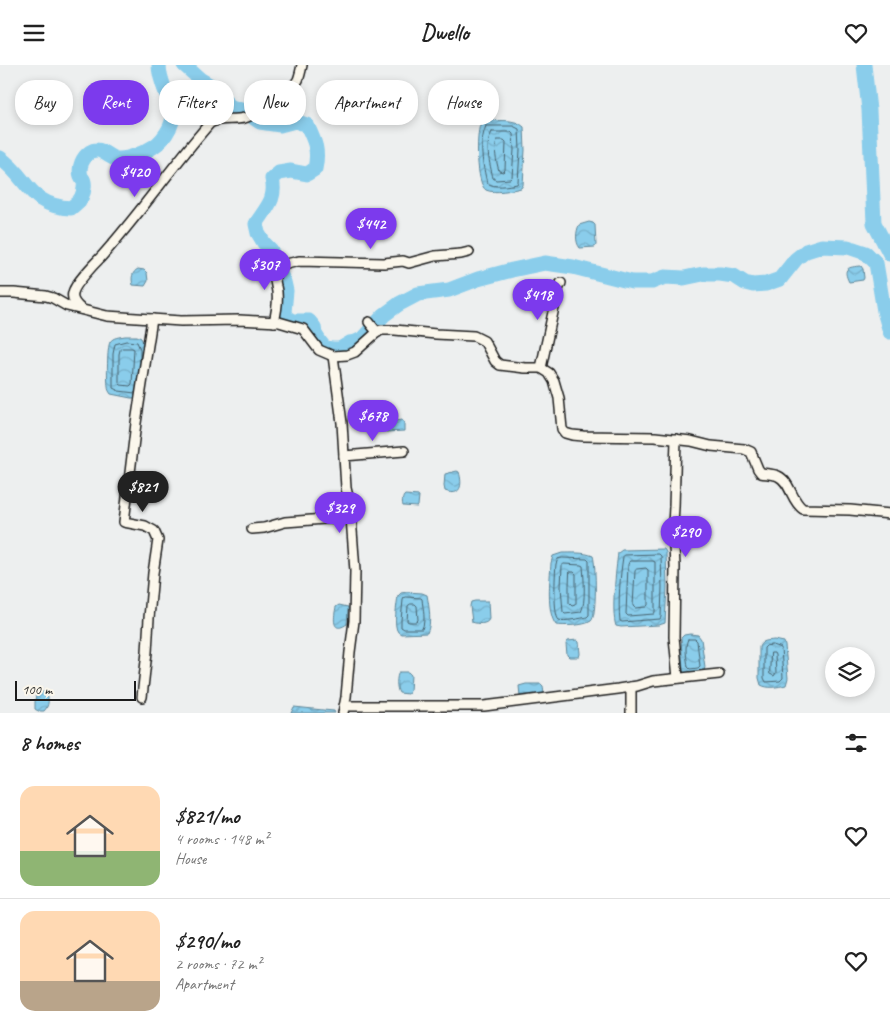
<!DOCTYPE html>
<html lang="en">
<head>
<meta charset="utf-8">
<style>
	:root { --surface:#fff; --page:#f6f6f6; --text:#222; --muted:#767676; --line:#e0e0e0; --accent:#7c3aed }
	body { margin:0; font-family:Caveat,sans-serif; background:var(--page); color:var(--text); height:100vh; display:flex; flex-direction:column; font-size:19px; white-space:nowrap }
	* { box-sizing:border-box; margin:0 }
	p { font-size:16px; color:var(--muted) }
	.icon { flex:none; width:28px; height:28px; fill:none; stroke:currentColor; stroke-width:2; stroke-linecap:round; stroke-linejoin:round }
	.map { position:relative; height:648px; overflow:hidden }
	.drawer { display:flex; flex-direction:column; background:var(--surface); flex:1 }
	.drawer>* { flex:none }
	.hud { position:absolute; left:15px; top:15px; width:500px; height:45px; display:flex; gap:10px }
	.buttons { position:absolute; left:825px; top:582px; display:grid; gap:10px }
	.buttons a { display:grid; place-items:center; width:50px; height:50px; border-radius:50%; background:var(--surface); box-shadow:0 2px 8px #0003; font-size:25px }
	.scale { position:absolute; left:15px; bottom:12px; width:121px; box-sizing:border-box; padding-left:5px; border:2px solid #1c1c1c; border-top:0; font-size:14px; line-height:18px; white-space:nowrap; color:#1c1c1c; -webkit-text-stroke:4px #fbf7ec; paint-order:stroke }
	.price { position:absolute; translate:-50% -42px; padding:0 11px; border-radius:18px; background:var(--accent); color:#fff; font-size:16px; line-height:32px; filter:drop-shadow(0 1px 2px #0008) }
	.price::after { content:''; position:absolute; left:50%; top:30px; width:15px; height:11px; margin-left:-8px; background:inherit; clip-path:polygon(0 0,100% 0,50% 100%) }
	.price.current { background:#222; color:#fff }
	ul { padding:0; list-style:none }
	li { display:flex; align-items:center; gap:15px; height:125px; padding:0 20px }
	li+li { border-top:1px solid var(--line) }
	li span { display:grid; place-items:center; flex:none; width:140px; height:100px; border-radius:15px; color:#555 }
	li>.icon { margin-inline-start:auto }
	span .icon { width:60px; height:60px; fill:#fffc; stroke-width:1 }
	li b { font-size:21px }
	h2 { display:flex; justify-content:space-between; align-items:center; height:60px; padding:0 20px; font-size:21px }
	.tag { padding:0 18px; border-radius:20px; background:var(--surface); box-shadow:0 2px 8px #0003; font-size:18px; line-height:45px }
	.tag.current { background:var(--accent); color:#fff }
	header { display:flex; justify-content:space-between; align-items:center; height:65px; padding:0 20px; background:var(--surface); font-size:22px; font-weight:800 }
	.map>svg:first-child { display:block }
</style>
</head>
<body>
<header><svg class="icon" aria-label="menu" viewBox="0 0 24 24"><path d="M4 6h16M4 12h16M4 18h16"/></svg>Dwello<svg class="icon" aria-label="heart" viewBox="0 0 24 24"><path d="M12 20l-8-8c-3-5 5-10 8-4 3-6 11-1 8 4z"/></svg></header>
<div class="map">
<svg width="890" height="648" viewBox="0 0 890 648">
	<defs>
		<pattern id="water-waves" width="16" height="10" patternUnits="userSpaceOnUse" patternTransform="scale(1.25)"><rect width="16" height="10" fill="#8acdeb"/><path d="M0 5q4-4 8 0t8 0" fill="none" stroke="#76afc9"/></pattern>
	</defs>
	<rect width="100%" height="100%" fill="#edefef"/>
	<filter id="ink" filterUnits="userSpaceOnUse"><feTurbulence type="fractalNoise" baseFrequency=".02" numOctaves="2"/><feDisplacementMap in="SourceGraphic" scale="10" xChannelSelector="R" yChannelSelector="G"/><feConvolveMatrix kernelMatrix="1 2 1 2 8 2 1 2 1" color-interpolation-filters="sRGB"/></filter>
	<g filter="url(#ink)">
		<g fill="url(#water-waves)" stroke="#5e8698">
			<path d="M486,56C498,56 515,53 524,62L525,85L523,120L521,123C513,125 494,129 486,125C476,119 476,71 480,60C482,57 483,57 486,56Z"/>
			<path d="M589,157L593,158L595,160L596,180L595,182L580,183C575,177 576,167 579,160Z"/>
			<path d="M861,201L863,204L864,213L863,215L849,217C842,203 848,202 861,201Z"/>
			<path d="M138,204L144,205L147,208L148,216L145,221L133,220C131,213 132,207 138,204Z"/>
			<path d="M125,271H137L141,273L144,279L137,333H131L111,329C109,326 108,325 108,321C107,314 107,283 110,277C113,272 120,272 125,271Z"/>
			<path d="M402,355L404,358V366L386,367L385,358L387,357Z"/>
			<path d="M457,406L459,407C463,420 461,432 445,426L444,421L445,409Z"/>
			<path d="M405,430L419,431L418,441L417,442L403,441C402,438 402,432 405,430Z"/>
			<path d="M664,484L666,487L667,522L665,558L659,560L621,562L616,561C611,547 616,504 618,488L622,485Z"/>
			<path d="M562,488C572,488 584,487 593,491C596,500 597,552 591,556C584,561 564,561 556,560C546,547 550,514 551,498L553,491Z"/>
			<path d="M407,527L422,528L427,530C429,541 432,558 427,568L401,569C400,568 399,568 398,567C393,561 397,538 398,531L401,528Z"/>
			<path d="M475,536H488L489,554C487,560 477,559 472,557L470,541L471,537Z"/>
			<path d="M339,540L348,542V543L347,559C331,570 334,551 336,542Z"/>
			<path d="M690,569L698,570L701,574L705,602L704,606C699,609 689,610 684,608L683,605L681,573L684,570Z"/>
			<path d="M577,575L579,577L580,589L579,592H569L567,590L566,579L568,576Z"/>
			<path d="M774,575L784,577L785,581L788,613L786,620C778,622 768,624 761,620L759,613V582C762,575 767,576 774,575Z"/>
			<path d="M399,607H408L411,610L410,626L408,629L399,628C396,623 396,612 399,607Z"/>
			<path d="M526,619H541L543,621L544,629L538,631H520L519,621Z"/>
			<path d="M39,627H45C50,633 49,641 44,646H38L35,644V637L36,629Z"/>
			<path d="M294,642L323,645L334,646L335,648H291Z"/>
		</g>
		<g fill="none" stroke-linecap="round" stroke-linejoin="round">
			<g stroke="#48636f" stroke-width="1">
				<path d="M486,61H513L519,64L520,85L518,117L517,119C507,121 495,123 487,118C483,100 478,80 486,61Z"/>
				<path d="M492,67H511L513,69L514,85L512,112L510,114L496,115L493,113C490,99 484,80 492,67Z"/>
				<path d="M497,75H504L506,77L505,105L503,107L499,106C496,95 494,86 497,75Z"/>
				<path d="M122,283H132L134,284L132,319L130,321L121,320L119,318V289L120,285Z"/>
				<path d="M135,328L119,326L113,323V289L115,279L126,276L137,277L140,284V296"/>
				<path d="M625,490L659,489L661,491L662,522L661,552L660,554L622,557L620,556C618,536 620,511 623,492Z"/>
				<path d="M563,493L587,494L589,496V550L587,552C583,553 563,557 559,555C553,551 555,508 556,499L558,494Z"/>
				<path d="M630,496H653L655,497V547L654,549L628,551L626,549L628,500Z"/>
				<path d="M564,499L581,500L583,501C584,513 586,538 581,547L565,549L563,547L561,522L562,501Z"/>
				<path d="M637,504L646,503L648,505V540L646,542L635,543L633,541L635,506Z"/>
				<path d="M570,507H574L576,509V538L575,540L572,541L569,538V521Z"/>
				<path d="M407,532L421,533L422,534C423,544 426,555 422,564H404L401,562V555L403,535L404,533Z"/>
				<path d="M411,539H415L417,541L418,555L416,557H409L407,556L408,541Z"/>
				<path d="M688,574H695L697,576L700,601L698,603L690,604L688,602C687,593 684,582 688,574Z"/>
				<path d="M773,580L779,582L781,583L783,613L780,616L766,617L764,613V583L766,581Z"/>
				<path d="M771,588H774L775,590L776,608L774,611L770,609Z"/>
			</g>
			<g stroke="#8acdeb" stroke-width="15">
				<path d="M184,0L201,15L213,22L219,31L231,42L244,46L260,57L280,60L295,56L307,60C315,77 319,85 315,104L307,109L291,106L279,108L272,114C277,134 266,143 256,159L258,168L264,178L271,185L275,198L284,217L286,226L284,247L286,252L292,256H309L314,262L315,269L320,277L325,283L332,284H340L350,278L356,277L362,274L384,250L399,239L418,229L449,225L478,214L512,205L545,198L573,202L632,217H652L665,212L684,213L703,209H720L734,211L745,218L753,220L766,219L780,214L796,194L806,186L822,181L848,182L866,188L876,198L884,246L890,267"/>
				<path d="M864,0L869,45L874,158L890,189"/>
				<path d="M0,93C29,113 28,141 71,143C73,141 77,138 79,136C83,131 85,123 84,117C83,112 83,116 81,111C78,102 83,92 90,87C101,80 107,93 117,94C128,95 144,88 153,82C161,77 166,70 170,62C172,57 174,52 174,47C173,42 170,37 168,33C164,22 159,12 159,0"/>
			</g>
			<defs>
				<g id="minor">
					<path d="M0,228H14L46,231L53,233L67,241L107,251L181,256L239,255L279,257L303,264L319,285L333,291L347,290L355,287L375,269L381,265H395L436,269L474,271L484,276L487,281L495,296L500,300L525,303H541L549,308L554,316L559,333L562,364L565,368L572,370L583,371L655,372L691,376L711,381L744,384L751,387L758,404L761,408C766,409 773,409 778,411C791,417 791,436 803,444L850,445L890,449"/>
					<path d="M81,244C76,240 71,235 73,228C74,220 95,198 101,192C140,149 172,101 210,58C221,52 233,56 244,53C255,51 292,24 298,15C300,10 301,5 302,0"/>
					<path d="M274,257C277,245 279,233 276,221C275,215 273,210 277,205C281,199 292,198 299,196L384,198L403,196L409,198L435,191L461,189L469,187"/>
					<path d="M369,257L377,267"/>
					<path d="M333,291L342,358L346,423L350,440L351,452L355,506L354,556L350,587L346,632L343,648"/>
					<path d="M541,303L558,224L561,218"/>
					<path d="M676,374L674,442L673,459L675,502L674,572L678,613"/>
					<path d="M344,391L404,386"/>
					<path d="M252,464L264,463L285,457L351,452"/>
					<path d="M631,622V648"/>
					<path d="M142,632L147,587L149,553L153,508L158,475L154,466L145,461L124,457L136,358L152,254"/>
					<path d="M344,641H484L618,624L637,621L653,616L719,609"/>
				</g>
			</defs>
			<use href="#minor" stroke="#1c1c1c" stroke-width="12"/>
			<use href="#minor" stroke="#fbf7ec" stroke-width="9"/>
		</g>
	</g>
</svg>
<div class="buttons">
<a><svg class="icon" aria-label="layers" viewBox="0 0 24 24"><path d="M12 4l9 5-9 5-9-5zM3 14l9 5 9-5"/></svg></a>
</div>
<div class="scale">100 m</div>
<b class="price" style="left:135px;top:133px">$420</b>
<b class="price" style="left:371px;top:185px">$442</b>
<b class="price" style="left:265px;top:226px">$307</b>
<b class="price" style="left:538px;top:256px">$418</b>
<b class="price" style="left:373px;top:377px">$678</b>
<b class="price current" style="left:143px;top:448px">$821</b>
<b class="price" style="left:340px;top:469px">$329</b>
<b class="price" style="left:686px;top:493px">$290</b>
<div class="hud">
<a class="tag">Buy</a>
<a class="tag current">Rent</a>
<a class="tag">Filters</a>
<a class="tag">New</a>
<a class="tag">Apartment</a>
<a class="tag">House</a>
</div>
</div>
<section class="drawer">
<h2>8 homes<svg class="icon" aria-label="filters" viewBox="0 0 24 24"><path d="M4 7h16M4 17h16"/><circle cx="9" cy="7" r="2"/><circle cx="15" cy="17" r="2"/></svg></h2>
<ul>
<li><span style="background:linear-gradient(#ffd9b3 65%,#8fb573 0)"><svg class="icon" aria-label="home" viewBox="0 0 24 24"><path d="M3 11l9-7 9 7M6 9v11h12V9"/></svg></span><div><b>$821/mo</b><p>4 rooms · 148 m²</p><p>House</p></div><svg class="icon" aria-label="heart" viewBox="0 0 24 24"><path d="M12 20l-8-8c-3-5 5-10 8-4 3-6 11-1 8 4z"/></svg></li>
<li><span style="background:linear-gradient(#ffd9b3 70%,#b9a48a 0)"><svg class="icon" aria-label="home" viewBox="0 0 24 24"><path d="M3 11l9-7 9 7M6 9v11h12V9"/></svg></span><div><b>$290/mo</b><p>2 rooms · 72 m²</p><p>Apartment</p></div><svg class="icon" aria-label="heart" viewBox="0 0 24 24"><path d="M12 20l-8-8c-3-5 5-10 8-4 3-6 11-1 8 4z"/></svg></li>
</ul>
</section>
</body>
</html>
